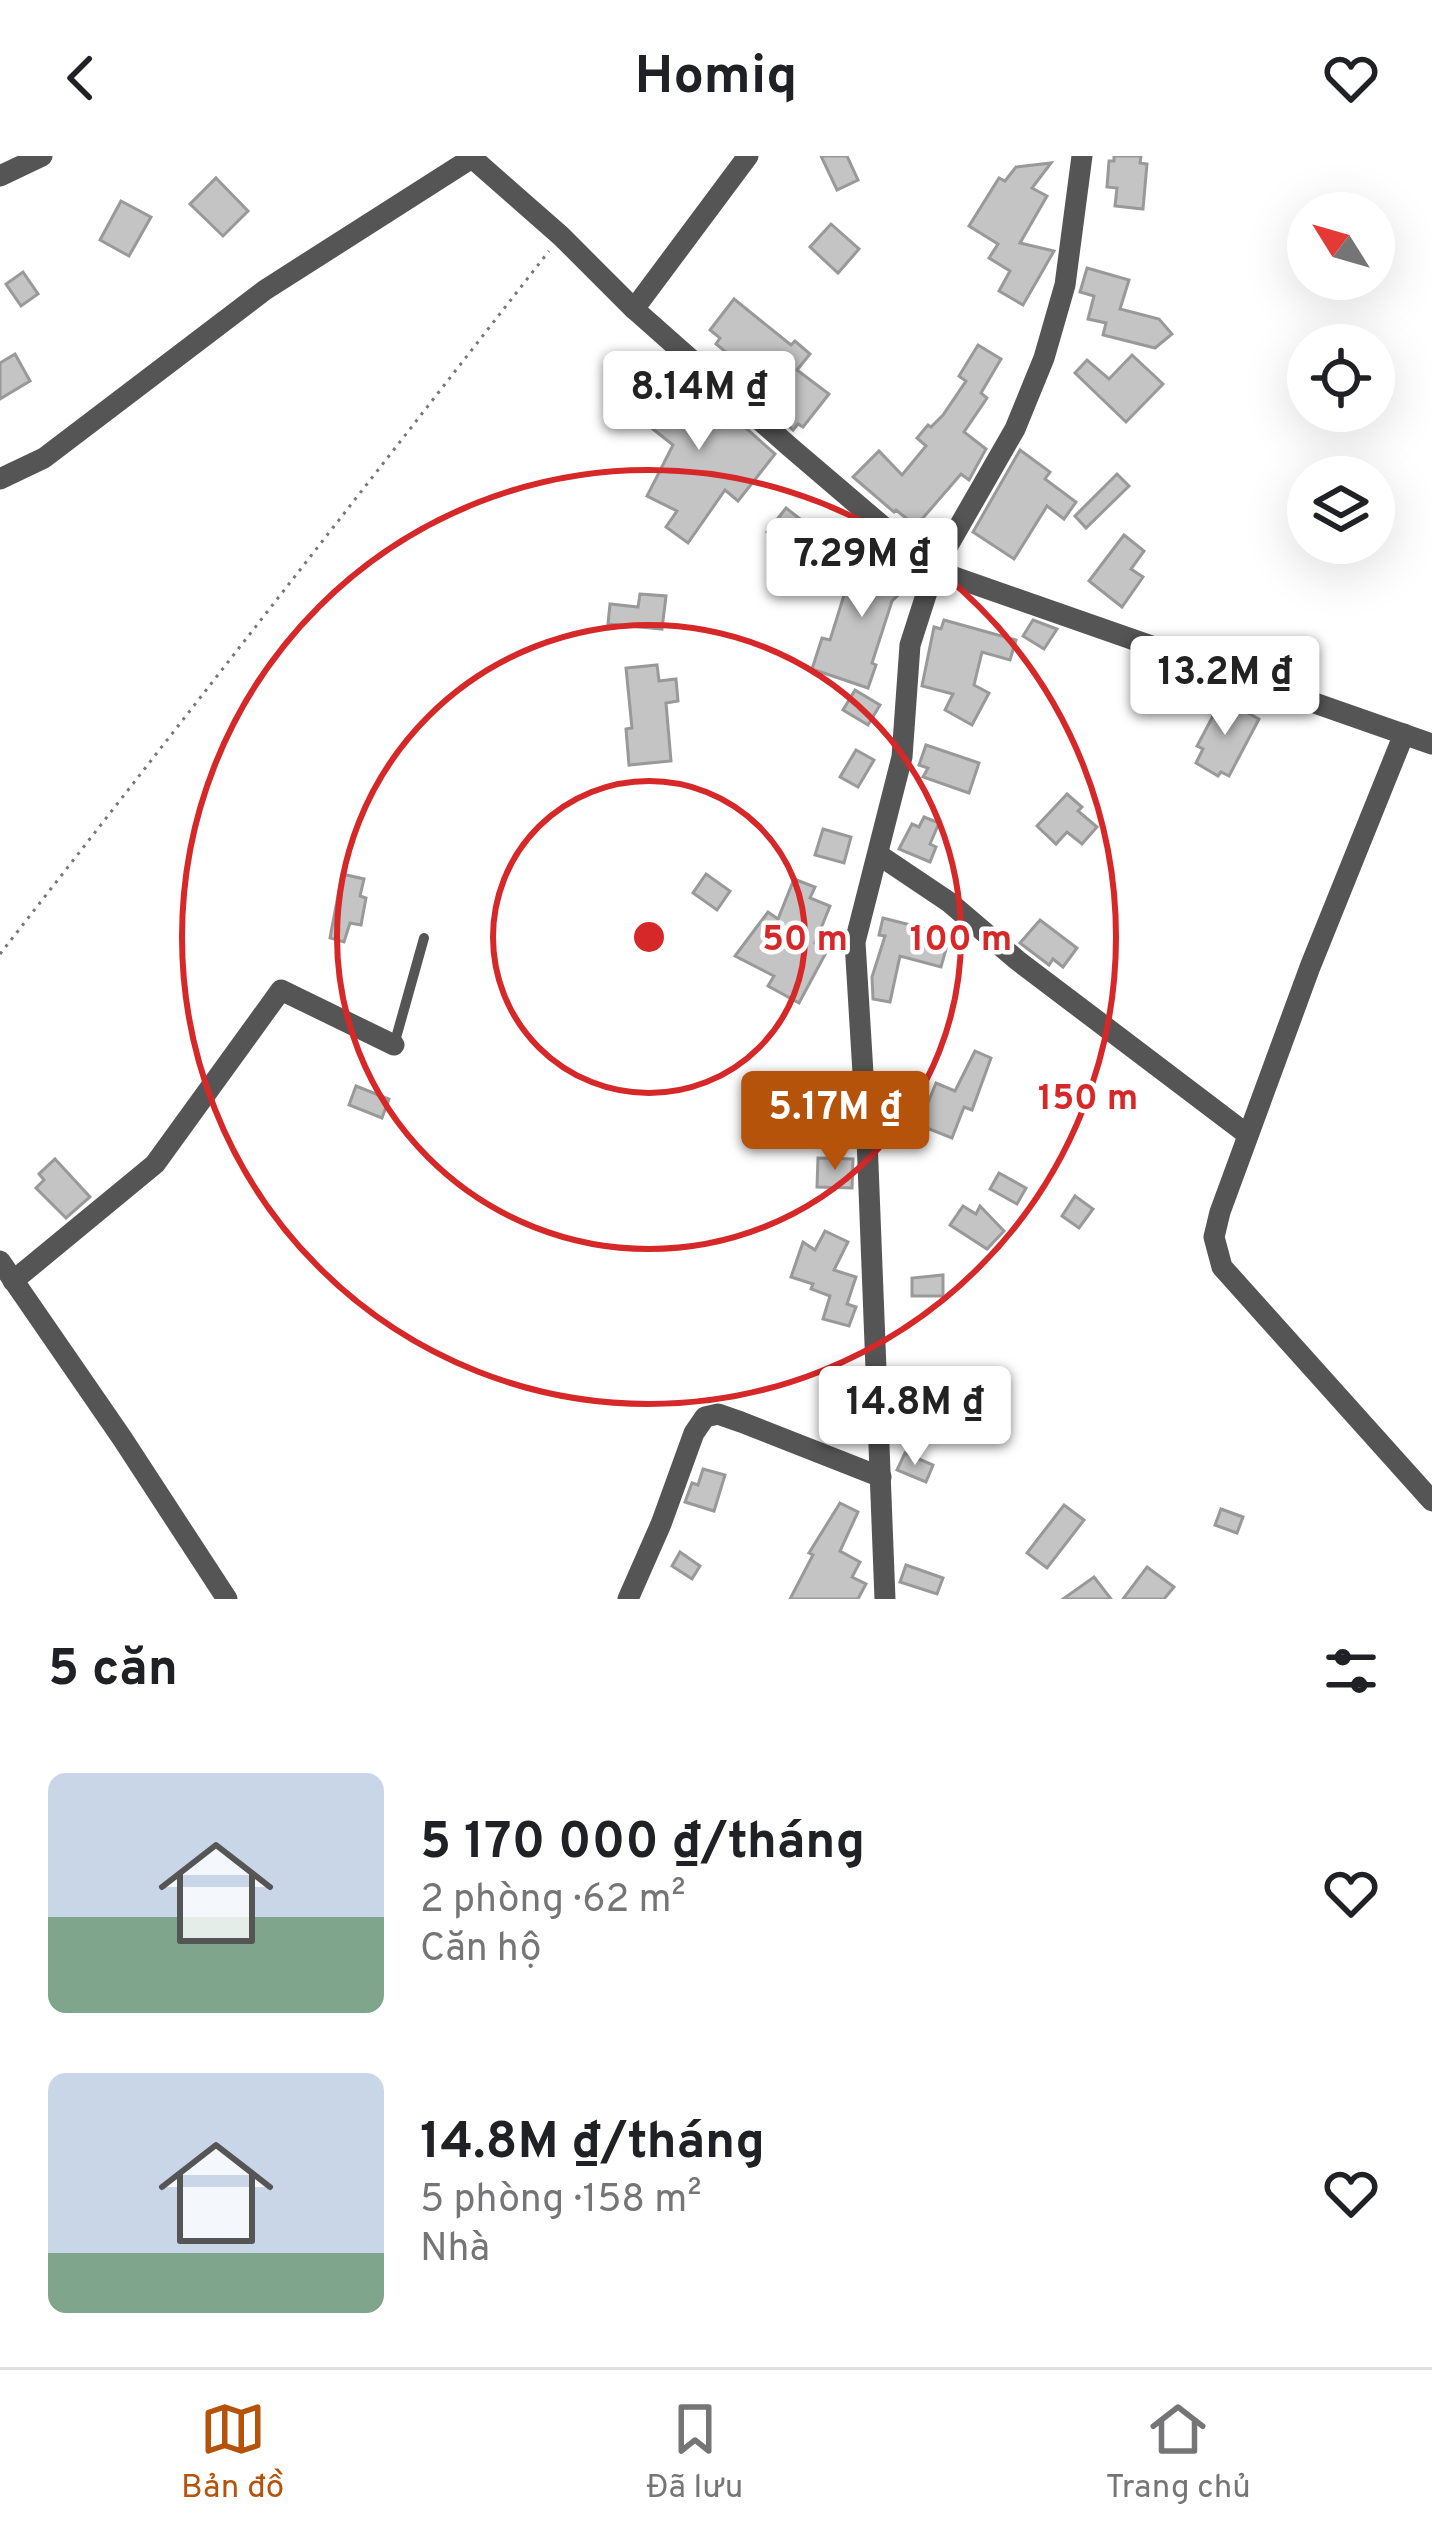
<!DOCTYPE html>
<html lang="vi">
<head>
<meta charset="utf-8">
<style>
	:root { --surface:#fff; --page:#f2f2f2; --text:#202124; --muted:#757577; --line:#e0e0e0; --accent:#b45309 }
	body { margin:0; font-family:Overpass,sans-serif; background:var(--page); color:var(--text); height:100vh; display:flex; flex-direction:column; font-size:45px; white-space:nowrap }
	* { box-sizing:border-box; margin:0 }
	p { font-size:39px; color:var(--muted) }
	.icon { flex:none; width:66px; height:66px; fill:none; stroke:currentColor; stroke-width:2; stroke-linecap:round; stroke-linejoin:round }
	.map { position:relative; height:1443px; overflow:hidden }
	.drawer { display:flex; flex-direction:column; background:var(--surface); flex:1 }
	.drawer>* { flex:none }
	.needle { width:78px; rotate:307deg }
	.buttons { position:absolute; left:1287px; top:36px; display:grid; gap:24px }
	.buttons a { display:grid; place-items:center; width:108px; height:108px; border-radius:50%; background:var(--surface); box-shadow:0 12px 48px #0002; font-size:60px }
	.price { position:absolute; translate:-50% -102px; padding:0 27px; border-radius:12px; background:#fff; color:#222; font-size:39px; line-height:78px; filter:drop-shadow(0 3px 6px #0008) }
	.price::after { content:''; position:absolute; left:50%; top:72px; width:36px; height:27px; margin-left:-18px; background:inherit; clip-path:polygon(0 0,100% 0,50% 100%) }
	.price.on { background:var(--accent); color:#fff }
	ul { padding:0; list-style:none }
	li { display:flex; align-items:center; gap:36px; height:300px; padding:0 48px }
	li span { display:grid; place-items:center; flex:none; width:336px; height:240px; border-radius:18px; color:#555 }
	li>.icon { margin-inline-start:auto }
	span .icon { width:144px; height:144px; fill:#fffc; stroke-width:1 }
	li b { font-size:51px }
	h2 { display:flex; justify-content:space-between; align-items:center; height:144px; padding:0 48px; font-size:51px }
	header { display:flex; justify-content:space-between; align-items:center; height:156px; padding:0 48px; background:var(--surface); font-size:54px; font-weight:700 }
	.menu { display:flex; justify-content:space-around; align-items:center; height:168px; border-top:3px solid var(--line); background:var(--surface); font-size:33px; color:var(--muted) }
	.menu a { display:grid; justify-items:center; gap:6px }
	.menu .on { color:var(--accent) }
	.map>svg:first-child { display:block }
</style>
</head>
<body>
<header><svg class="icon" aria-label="back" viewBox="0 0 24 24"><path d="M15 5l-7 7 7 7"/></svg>Homiq<svg class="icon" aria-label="heart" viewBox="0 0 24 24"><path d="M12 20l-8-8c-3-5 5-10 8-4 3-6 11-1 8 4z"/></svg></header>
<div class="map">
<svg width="1432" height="1443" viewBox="0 0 1432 1443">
	<rect width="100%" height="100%" fill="#fff"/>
	<g fill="#c4c4c4" stroke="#999" stroke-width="3">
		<path d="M821,0H847L858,24L837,34Z"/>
		<path d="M1114,0H1141L1140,7L1147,8L1143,53L1115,50L1117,32L1107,31L1109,5H1114Z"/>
		<path d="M1051,7L1032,32L1047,40L1020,87L1054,95L1023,149L999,135L1010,115L989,102L998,88L969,70L999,22L1005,25L1016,11Z"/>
		<path d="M216,22L248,55L223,80L190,48Z"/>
		<path d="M121,45L151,61L129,100L100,84Z"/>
		<path d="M831,68L859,93L838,117L810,91Z"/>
		<path d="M1087,112L1129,124L1120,153L1159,163L1172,178L1155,192L1103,179L1106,167L1088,163L1094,140L1080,136Z"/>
		<path d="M23,116L38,138L21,150L6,128Z"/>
		<path d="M734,143L791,189L795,185L810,198L797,214L829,238L803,271L798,268L793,274L766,249L772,241L751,222L754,219L716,188L720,182L710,174Z"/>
		<path d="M978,189L1001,203L981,237L987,242L964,276L986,293L969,324L961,318L916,370L896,354L894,356L853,321L879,295L902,319L926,290L917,282L928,269L931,271L943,259L966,225L959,220Z"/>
		<path d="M15,198L30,225L0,243V207Z"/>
		<path d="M1132,199L1163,228L1126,266L1075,217L1087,204L1109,223Z"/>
		<path d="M670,213L738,265L775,298L738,345L725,334L688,387L666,371L677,355L647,340L673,289L634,258Z"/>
		<path d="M1020,294L1050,316L1045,323L1076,346L1064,363L1047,350L1014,403L973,376Z"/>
		<path d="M1117,318L1129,330L1086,372L1075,360Z"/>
		<path d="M786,352L808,369L789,393L767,376Z"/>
		<path d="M1124,379L1144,395L1131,413L1143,421L1122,451L1089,425Z"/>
		<path d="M884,391L915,423L892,445L872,507L876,509L868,532L812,513L822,482L830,484L845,436L840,432Z"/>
		<path d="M640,438L666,440L662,473L608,468L610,448L638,451Z"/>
		<path d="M944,464L1016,484L1010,504L982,496L974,529L989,537L972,569L945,554L953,538L922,530L934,471L941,473Z"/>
		<path d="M1033,464L1057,473L1044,493L1023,480Z"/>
		<path d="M657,509L659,525L676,523L678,545L666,547L671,605L629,609L626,573L632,572L626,512Z"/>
		<path d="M855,534L880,549L868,569L843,554Z"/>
		<path d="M1222,543L1259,563L1229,620L1221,616L1218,620L1196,607L1203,593L1197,590Z"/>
		<path d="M926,589L979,607L969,637L923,621L928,612L919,609Z"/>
		<path d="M856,594L874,604L858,631L840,621Z"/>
		<path d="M1067,638L1082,651L1078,655L1097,671L1082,688L1067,676L1056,688L1037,670Z"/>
		<path d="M924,661L939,667L930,688L936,691L930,706L899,693L912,668L919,671Z"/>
		<path d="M823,673L851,681L844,707L815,699Z"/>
		<path d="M342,718L364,723L360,740L366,742L361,769L350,767L344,786L330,782Z"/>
		<path d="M706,718L730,735L717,754L693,737Z"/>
		<path d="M794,723L815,731L810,742L830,750L815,787L828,793L799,847L768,830L774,820L735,800L768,756L778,763Z"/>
		<path d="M883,762L950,779L941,811L900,800L890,846L873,843L872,821L885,780L879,779Z"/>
		<path d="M1040,764L1077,792L1063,811L1053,803L1049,809L1020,787Z"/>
		<path d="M975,895L991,902L972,954L964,951L952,982L919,969L936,927L955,935Z"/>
		<path d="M356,930L389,943L382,962L349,949Z"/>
		<path d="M818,1002L853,1003L852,1032L817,1031Z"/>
		<path d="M55,1003L90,1041L66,1062L36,1032L44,1024L39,1018Z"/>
		<path d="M999,1017L1026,1032L1017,1048L990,1033Z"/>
		<path d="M1075,1040L1093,1053L1079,1072L1062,1060Z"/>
		<path d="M963,1050L976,1058L980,1050L1004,1075L987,1093L950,1069Z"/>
		<path d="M825,1075L848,1086L834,1114L856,1121L847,1148L856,1151L849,1170L823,1163L830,1140L811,1133L813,1128L791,1121L803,1086L815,1094Z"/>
		<path d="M943,1119V1140H912V1122Z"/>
		<path d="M904,1247L938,1255L933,1275L899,1267Z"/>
		<path d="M905,1297L933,1309L926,1326L897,1314Z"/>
		<path d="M703,1313L725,1319L714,1355L685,1346L692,1327L698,1329Z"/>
		<path d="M840,1347L858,1356L840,1395L860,1406L852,1421L866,1428L858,1443H790L813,1399L809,1397Z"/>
		<path d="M1064,1349L1084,1364L1047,1412L1027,1397Z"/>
		<path d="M1221,1353L1243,1361L1237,1377L1215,1369Z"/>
		<path d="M680,1396L700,1410L692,1423L672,1410Z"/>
		<path d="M906,1409L943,1422L937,1438L900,1426Z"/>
		<path d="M1147,1411L1174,1431L1164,1443H1123Z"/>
		<path d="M1094,1421L1111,1443H1063Z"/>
	</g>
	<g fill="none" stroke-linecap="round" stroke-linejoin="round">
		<path stroke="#777" stroke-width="3" stroke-dasharray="3 6" stroke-linecap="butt" d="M0,798L549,95"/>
		<path stroke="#555" stroke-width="10" d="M394,889L424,782"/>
		<g stroke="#555" stroke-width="21">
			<path d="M470,0L561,80L634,153L790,291L934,414L1432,588"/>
			<path d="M0,20L42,0"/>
			<path d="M634,153L748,0"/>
			<path d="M0,323L44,302L265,134L472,2"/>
			<path d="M1404,578L1310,811L1220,1056L1214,1081L1222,1111L1432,1345"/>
			<path d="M879,699L949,746L1017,804L1248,979"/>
			<path d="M0,1105L122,1282L227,1443"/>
			<path d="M13,1125L155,1008L281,834L394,889"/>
			<path d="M628,1443L661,1368L694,1277L705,1261L718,1258L741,1266L881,1321"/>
			<path d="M885,1443L867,983L855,786L902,601L910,489L934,414L1015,273L1044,202L1065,129L1082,0"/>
		</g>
	</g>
	<g fill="none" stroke="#d62828" stroke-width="6">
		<circle cx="649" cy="781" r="156"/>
		<circle cx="649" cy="781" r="312"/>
		<circle cx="649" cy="781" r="467"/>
	</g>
	<circle cx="649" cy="781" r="18" fill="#d62828" stroke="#fff" stroke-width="6"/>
	<g font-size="36" text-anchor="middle" font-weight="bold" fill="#d62828" stroke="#fff" stroke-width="9" stroke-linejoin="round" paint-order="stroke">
		<text x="805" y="794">50 m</text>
		<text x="961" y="794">100 m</text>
		<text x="1088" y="953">150 m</text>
	</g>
</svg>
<div class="buttons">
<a><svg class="needle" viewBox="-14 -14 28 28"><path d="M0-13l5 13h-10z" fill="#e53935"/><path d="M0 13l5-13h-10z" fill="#757577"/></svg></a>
<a><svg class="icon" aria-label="locate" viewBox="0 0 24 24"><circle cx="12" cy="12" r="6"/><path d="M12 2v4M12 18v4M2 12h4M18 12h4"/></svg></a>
<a><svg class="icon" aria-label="layers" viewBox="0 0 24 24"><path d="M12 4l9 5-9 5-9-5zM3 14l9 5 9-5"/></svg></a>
</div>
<b class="price" style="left:699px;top:297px">8.14M ₫</b>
<b class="price" style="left:862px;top:464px">7.29M ₫</b>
<b class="price" style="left:1225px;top:582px">13.2M ₫</b>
<b class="price on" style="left:835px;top:1017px">5.17M ₫</b>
<b class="price" style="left:915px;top:1312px">14.8M ₫</b>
</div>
<section class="drawer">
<h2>5 căn<svg class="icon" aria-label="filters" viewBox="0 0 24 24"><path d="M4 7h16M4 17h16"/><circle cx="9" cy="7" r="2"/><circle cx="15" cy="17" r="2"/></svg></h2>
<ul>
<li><span style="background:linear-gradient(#c9d6e8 60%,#7fa58c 0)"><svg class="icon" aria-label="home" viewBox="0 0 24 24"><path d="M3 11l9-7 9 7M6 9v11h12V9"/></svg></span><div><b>5 170 000 ₫/tháng</b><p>2 phòng · 62 m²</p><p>Căn hộ</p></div><svg class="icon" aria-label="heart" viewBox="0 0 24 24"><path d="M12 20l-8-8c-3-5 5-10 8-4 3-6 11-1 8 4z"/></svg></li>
<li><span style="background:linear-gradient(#c9d6e8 75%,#7fa58c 0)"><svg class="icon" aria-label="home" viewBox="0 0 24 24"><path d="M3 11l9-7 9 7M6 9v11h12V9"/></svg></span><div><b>14.8M ₫/tháng</b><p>5 phòng · 158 m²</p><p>Nhà</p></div><svg class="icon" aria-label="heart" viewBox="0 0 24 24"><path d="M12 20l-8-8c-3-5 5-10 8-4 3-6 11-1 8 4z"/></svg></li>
</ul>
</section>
<nav class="menu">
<a class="on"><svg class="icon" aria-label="map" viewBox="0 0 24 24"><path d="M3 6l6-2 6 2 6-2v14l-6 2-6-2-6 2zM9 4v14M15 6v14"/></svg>Bản đồ</a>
<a><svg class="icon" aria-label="saved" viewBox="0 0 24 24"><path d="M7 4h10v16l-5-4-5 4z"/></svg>Đã lưu</a>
<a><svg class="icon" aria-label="home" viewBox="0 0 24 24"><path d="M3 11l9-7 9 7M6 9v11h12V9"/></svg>Trang chủ</a>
</nav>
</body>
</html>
